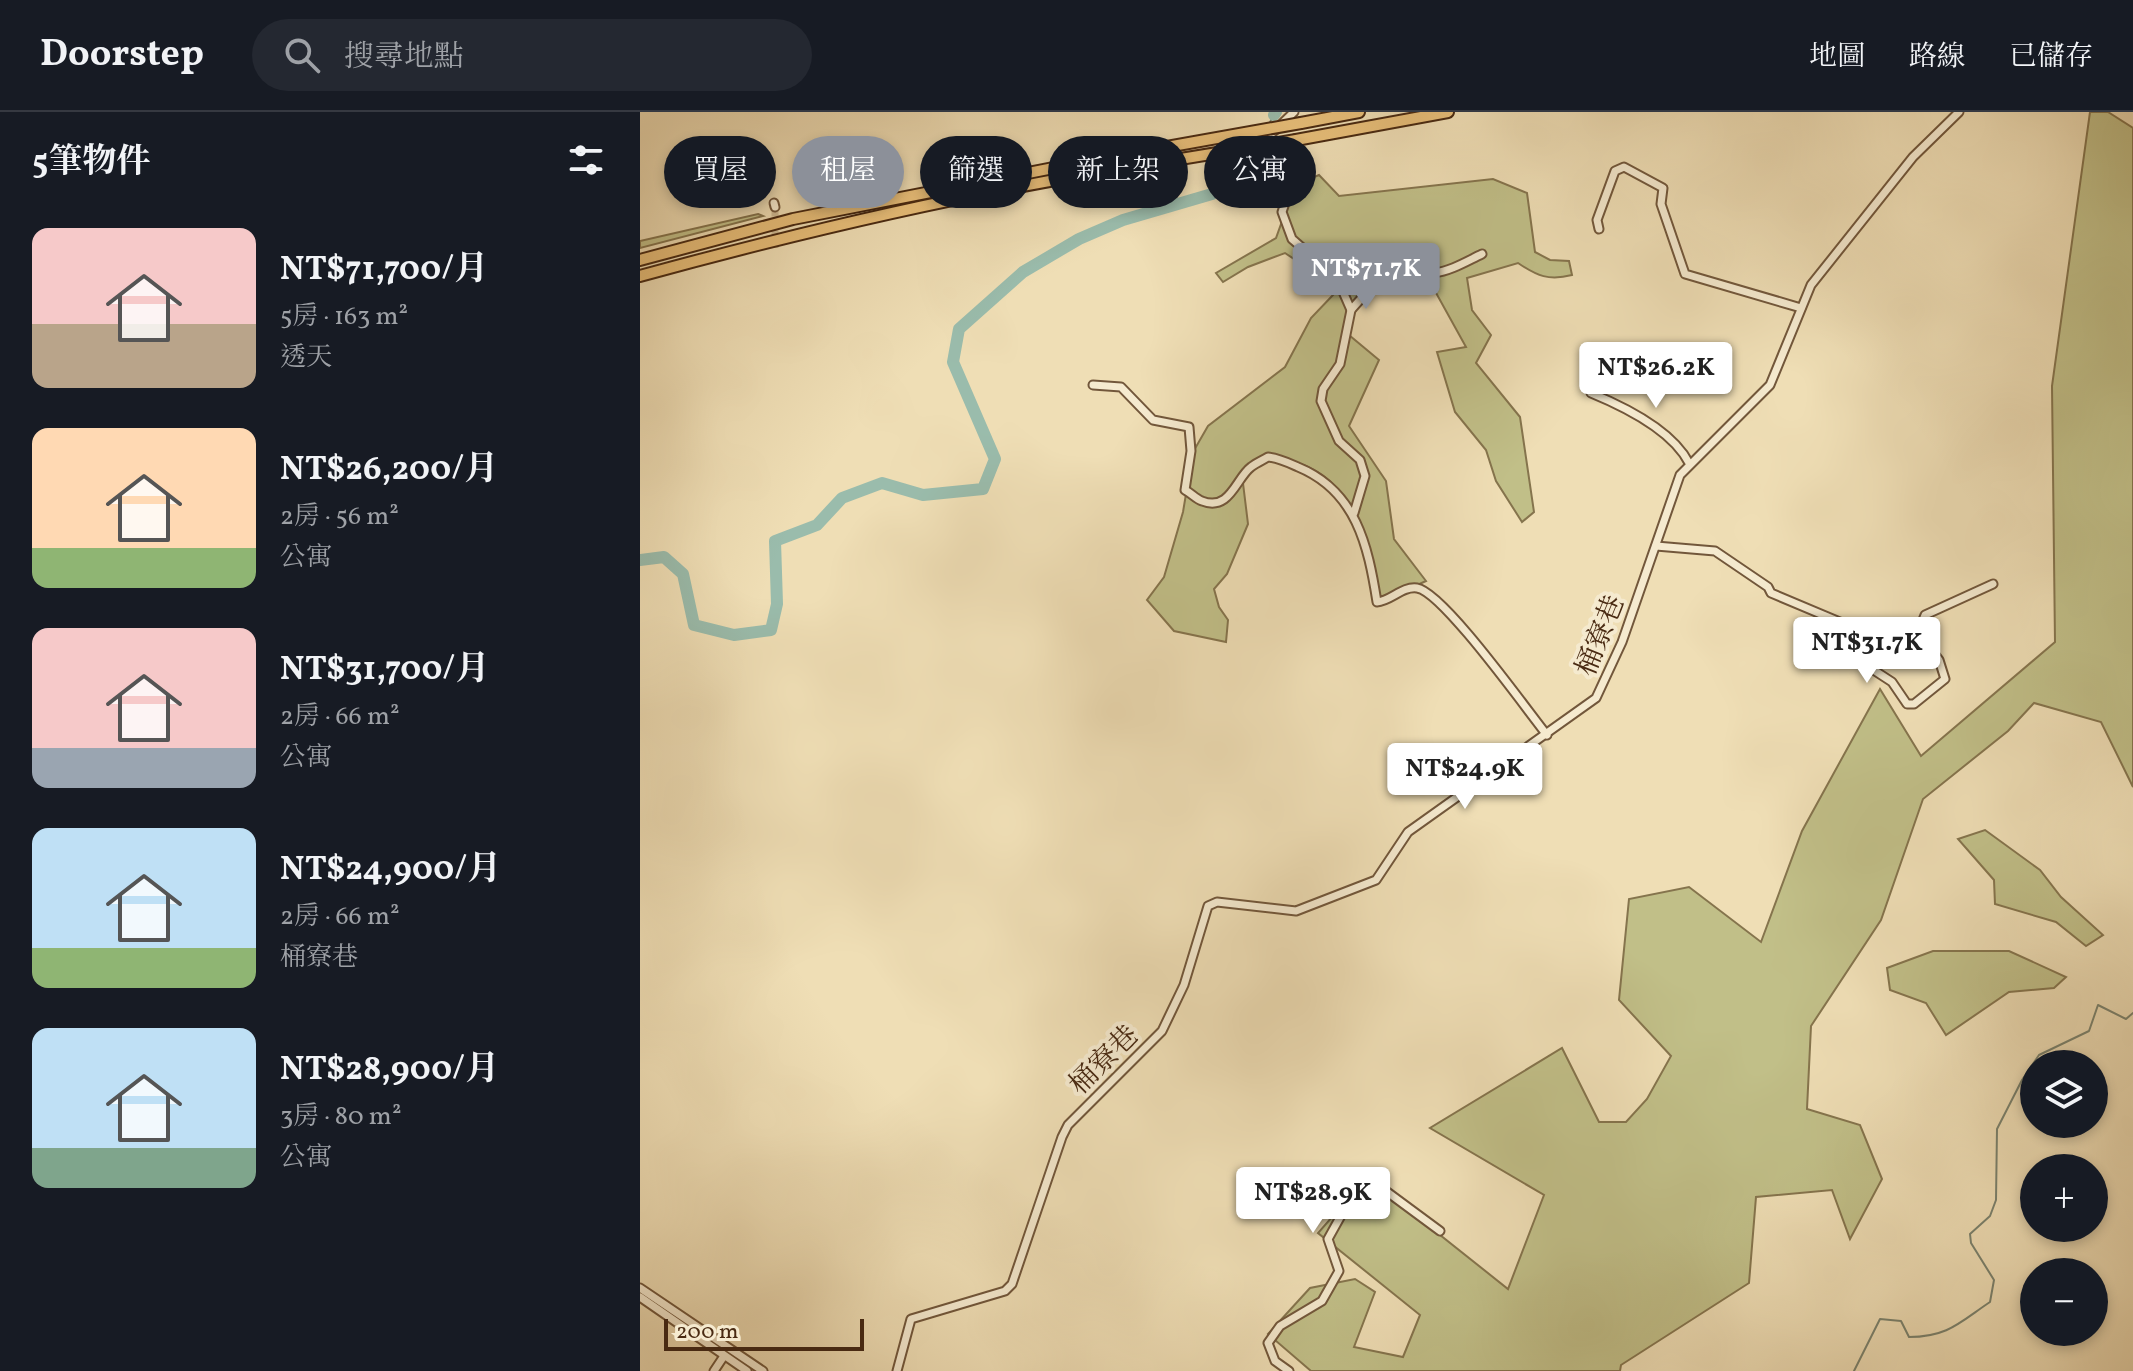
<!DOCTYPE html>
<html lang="zh-TW">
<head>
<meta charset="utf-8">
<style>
	:root { --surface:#171b24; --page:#242831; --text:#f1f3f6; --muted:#9ea1a6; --line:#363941; --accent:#8c9099 }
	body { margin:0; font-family:Vollkorn,"Noto Serif TC",serif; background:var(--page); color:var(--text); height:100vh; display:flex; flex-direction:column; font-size:30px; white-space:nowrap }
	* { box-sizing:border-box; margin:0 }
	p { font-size:26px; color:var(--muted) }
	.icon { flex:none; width:44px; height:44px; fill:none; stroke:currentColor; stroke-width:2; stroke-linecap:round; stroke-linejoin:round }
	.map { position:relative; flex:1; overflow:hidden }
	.panel { display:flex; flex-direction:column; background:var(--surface); width:640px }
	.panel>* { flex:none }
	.top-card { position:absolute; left:24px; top:24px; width:760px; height:72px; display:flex; gap:16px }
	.controls { position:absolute; left:1380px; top:938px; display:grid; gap:16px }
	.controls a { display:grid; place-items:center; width:88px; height:88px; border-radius:50%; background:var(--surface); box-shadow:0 4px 12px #0003; font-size:40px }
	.scale { position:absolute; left:24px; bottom:20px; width:200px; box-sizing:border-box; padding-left:8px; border:4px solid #492a12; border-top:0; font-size:22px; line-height:28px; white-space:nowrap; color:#492a12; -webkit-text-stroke:6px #f5eacf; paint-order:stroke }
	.price { position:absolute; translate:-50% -68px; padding:0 18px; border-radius:8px; background:#fff; color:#222; font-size:26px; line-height:52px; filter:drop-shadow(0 2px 4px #0008) }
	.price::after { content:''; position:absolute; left:50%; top:48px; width:24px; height:18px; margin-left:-12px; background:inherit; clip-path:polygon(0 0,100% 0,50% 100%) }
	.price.current { background:var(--accent); color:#fff }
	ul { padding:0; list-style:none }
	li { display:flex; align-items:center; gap:24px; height:200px; padding:0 32px }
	li span { display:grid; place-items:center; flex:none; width:224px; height:160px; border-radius:16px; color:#555 }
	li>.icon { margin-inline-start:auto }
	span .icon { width:96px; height:96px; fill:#fffc; stroke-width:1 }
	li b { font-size:34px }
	h2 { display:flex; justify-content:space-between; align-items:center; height:96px; padding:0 32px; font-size:34px }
	.pill { padding:0 28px; border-radius:36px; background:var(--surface); box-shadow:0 4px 12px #0003; font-size:28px; line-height:72px }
	.pill.current { background:var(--accent); color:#fff }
	header { display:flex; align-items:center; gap:48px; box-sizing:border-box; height:112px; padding:0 40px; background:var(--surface); border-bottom:2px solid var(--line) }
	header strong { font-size:38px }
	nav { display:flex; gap:44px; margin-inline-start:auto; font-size:28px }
	.search { width:560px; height:72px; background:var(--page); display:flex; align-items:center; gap:20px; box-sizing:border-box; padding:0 28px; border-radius:44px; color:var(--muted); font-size:30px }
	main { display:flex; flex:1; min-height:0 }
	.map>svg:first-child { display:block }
</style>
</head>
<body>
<header>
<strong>Doorstep</strong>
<div class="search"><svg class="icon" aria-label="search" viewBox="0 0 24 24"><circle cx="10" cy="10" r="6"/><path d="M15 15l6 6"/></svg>搜尋地點</div>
<nav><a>地圖</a><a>路線</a><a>已儲存</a></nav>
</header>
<main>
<section class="panel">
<h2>5筆物件<svg class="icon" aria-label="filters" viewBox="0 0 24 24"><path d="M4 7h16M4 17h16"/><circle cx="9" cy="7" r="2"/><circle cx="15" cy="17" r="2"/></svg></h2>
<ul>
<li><span style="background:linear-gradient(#f6c9c9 60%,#b9a48a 0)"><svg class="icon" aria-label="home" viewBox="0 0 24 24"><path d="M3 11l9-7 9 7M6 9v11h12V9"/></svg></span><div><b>NT$71,700/月</b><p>5房 · 163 m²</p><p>透天</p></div></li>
<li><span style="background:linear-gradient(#ffd9b3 75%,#8fb573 0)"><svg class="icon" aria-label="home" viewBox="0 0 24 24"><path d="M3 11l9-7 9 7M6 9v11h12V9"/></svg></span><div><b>NT$26,200/月</b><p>2房 · 56 m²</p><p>公寓</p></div></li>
<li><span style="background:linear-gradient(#f6c9c9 75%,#9aa5b1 0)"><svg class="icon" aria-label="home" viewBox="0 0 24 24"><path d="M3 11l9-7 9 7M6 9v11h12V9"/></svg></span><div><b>NT$31,700/月</b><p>2房 · 66 m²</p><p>公寓</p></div></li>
<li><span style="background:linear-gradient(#bfe0f5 75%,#8fb573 0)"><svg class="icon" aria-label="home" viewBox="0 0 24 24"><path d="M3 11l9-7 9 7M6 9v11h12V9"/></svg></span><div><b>NT$24,900/月</b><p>2房 · 66 m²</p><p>桶寮巷</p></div></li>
<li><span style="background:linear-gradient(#bfe0f5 75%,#7fa58c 0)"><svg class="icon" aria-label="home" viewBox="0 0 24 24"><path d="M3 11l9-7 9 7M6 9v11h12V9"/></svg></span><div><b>NT$28,900/月</b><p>3房 · 80 m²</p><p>公寓</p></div></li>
</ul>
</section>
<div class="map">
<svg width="1493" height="1259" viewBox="0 0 1493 1259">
	<rect width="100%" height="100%" fill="#efdeb5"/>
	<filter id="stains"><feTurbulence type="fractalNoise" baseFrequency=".0025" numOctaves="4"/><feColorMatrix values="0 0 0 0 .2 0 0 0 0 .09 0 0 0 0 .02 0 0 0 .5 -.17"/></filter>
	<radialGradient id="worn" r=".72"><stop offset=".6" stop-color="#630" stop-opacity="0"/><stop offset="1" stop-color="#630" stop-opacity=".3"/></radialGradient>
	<g fill="#c1bf88" stroke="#85744d" stroke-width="2">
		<path d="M1450,0H1468L1493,16V675L1461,610L1394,591L1368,619L1283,687L1241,808L1171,914L1167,997L1220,1013L1242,1067L1210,1127L1192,1078L1116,1085L1109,1171L981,1253L980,1259H671L628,1222L670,1176L715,1167L735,1180L714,1235L763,1245L780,1203L678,1121L727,1065L868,1177L904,1083L790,1016L922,936L959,1010H986L1007,987L1031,944L979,888L989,787L1049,775L1121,830L1162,719L1240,577L1281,644L1415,530L1412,274Z"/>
		<path d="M679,63L699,84L853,67L887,81L895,140L910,148L929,149L932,163C909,169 897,164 878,151L827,166L832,198L851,223L836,251L880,305L894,400L882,410L856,369L846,338L815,300L797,240L826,235L790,170C732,167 734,170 703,218L739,248L709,314L746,369L754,427L786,469L744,488C729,472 729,460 725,439C717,398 698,364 658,351C633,343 621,348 602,363L608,412L587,462L574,477L579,495L588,508L586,530L534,519L507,488L524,465L543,400L553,340L568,314L645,255L671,206L693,183L684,167L645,141L608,155L583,170L576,161L636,126L655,73Z"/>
		<path d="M118,102L123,104L0,136V129Z"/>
		<path d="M1345,718L1400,758L1421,785L1463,823L1446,834L1416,810L1355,792L1354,768L1318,727Z"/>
		<path d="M1293,839H1369L1426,865L1414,876L1369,880L1306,923L1286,891L1250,878L1247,856Z"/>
	</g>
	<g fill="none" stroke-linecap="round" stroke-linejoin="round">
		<g stroke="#7a826e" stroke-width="2">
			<path d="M629,12L634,3"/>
			<path d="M607,48L611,41"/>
			<path d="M1214,1259L1240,1207L1261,1209L1269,1225C1308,1225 1320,1210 1350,1190L1354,1168L1331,1131L1330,1122L1350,1104L1356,1088L1357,1017L1382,968L1399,943L1449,919L1458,893L1486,907L1493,901"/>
		</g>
		<g stroke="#9abcac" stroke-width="12">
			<path d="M634,3L636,0"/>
			<path d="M0,448L24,445L43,462L54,513L94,523L131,518L137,492L135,429L177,413L202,386L242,371L283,383L343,377L355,347L313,250L319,217L383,160L439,127L483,108L572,82L607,48"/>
		</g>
		<path stroke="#ceba94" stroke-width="7" stroke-dasharray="7 3.5" stroke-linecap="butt" d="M135,136V95"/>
		<defs>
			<g id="minor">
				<path d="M654,0L629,24L647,55L651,73L642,100L652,127L697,166L711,198L700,252L683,277L681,289L699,329L720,348L725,364L714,401"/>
				<path d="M134,91L135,95"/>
				<path d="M959,117L957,108L975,59L984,55L1023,76L1021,92L1045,162L1161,196"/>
				<path d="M711,198C746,157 746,168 794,161C811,159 827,149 842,142"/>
				<path d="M453,273L481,275L513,308L549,315L551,339L545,378C551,381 556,387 562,389C590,400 596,366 611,355C616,351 623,348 628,345C639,346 649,351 658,355C716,379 728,433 737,490C751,489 762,474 777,476C803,480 886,597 907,623"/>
				<path d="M951,281C985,295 1032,318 1049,351"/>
				<path d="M1016,434L1075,439L1128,475L1131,481L1207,513L1229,555L1252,570L1267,592H1274L1305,567L1299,548L1278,520L1285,503L1353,472"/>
				<path d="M0,1176L123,1259"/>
				<path d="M0,1185L107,1259"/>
				<path d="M74,1259L84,1244"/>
				<path d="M257,1259L271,1207L365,1179L372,1172L422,1025L428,1013L522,919L544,873L568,794L577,790L656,799L736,768L768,720L956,586L982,530L1040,363L1130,273L1171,173L1273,45L1319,0"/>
				<path d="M649,1259L635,1249L628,1231L640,1214L682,1189L699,1159L688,1127L718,1073L727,1065L800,1119"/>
			</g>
			<g id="highway">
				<path d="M661,11L719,0"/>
				<path d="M656,28L808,0"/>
				<path d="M0,148L153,107L454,48"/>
				<path d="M0,164C149,123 297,88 449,62"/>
			</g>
		</defs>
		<use href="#minor" stroke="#72573b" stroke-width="11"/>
		<use href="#highway" stroke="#492a12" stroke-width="14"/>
		<use href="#minor" stroke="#f5eacf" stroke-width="7"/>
		<use href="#highway" stroke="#e8bf7a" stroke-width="10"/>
		<defs>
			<g id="highway-bridge">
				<path d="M454,48L661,11"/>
				<path d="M449,62L656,28"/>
			</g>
		</defs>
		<use href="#highway-bridge" stroke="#492a12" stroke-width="14" stroke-linecap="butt"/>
		<use href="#highway-bridge" stroke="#e8bf7a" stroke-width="10"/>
	</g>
	<g text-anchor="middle" stroke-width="8" stroke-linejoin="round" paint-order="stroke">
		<g font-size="28" fill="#492a12" stroke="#f5eacf">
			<text transform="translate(959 523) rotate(-68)" y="10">桶寮巷</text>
			<text transform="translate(463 947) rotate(-45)" y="10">桶寮巷</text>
		</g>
	</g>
	<rect width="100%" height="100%" filter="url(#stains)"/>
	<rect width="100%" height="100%" fill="url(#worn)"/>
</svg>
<div class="controls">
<a><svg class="icon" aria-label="layers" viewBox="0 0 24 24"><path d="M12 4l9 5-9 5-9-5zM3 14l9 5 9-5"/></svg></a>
<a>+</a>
<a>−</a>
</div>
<div class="scale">200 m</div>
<b class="price current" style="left:726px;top:199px">NT$71.7K</b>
<b class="price" style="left:1016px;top:298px">NT$26.2K</b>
<b class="price" style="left:1227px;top:573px">NT$31.7K</b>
<b class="price" style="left:825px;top:699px">NT$24.9K</b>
<b class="price" style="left:673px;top:1123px">NT$28.9K</b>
<div class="top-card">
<a class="pill">買屋</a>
<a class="pill current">租屋</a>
<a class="pill">篩選</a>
<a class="pill">新上架</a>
<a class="pill">公寓</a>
</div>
</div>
</main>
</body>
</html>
